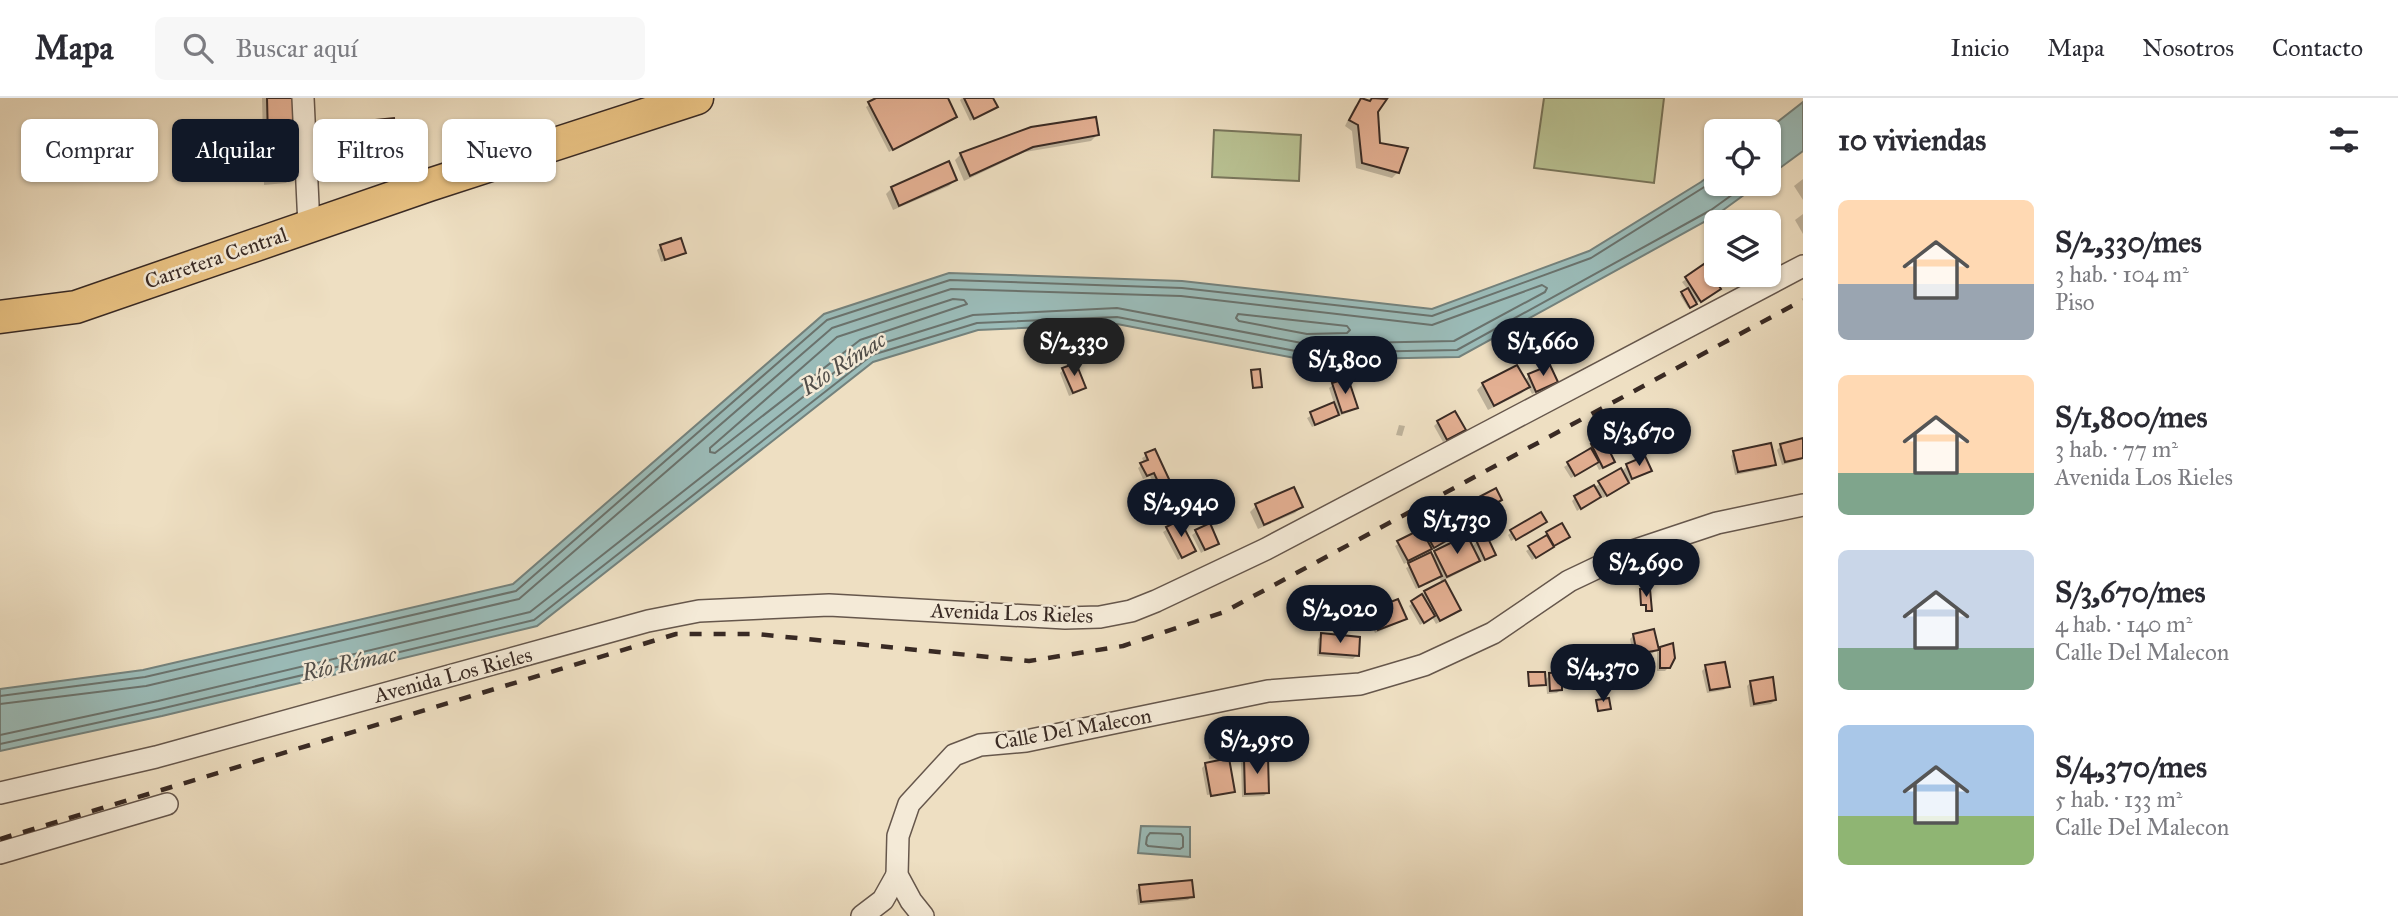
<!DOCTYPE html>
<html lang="es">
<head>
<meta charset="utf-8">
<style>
	:root { --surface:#fff; --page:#f7f7f7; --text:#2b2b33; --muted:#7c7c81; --line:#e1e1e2; --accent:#111827 }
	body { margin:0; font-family:"IM FELL Great Primer",serif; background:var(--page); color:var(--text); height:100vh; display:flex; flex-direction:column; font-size:26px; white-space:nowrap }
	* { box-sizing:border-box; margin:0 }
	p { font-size:23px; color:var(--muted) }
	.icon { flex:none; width:38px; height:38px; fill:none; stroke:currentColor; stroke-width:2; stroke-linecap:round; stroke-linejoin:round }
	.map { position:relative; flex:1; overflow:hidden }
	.sheet { display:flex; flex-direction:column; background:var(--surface); width:595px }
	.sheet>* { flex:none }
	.top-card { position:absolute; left:21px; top:21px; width:665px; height:63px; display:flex; gap:14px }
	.tools { position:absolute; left:1704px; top:21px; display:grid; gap:14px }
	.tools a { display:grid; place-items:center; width:77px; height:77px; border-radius:10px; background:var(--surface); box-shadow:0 2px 5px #0004; font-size:35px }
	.price { position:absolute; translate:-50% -60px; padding:0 16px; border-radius:24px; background:var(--accent); color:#fff; font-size:23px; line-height:46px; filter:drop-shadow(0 2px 4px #0008) }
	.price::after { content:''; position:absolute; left:50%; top:42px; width:21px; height:16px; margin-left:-10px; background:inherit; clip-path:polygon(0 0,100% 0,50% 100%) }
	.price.current { background:#222; color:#fff }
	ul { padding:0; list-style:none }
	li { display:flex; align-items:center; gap:21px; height:175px; padding:0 35px }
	li span { display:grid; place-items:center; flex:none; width:196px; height:140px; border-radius:10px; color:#555 }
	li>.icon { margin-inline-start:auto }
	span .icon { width:84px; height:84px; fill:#fffc; stroke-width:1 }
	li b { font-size:30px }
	h2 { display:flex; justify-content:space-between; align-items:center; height:84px; padding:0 35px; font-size:30px }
	.tag { padding:0 24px; border-radius:10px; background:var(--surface); box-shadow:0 2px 5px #0004; font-size:24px; line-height:63px }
	.tag.current { background:var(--accent); color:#fff }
	header { display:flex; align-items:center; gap:42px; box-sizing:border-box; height:98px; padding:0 35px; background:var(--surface); border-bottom:2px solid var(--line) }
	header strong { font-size:33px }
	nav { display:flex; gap:38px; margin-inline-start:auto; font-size:24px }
	.search { width:490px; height:63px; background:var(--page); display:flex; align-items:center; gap:18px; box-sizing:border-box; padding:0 24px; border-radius:10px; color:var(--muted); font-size:26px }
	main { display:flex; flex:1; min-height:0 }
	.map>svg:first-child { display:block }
</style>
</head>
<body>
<header>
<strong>Mapa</strong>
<div class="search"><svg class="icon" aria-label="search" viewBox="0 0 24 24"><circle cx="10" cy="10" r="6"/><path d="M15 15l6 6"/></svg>Buscar aquí</div>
<nav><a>Inicio</a><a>Mapa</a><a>Nosotros</a><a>Contacto</a></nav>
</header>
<main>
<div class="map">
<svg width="1803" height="818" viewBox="0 0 1803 818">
	<rect width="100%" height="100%" fill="#eedfc2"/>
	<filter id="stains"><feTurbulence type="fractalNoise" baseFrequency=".00286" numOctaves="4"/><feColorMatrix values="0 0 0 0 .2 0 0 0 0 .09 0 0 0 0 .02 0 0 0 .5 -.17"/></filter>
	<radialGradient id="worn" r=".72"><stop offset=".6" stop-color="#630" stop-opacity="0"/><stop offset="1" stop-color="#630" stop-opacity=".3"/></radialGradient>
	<g fill="#b9c293" stroke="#79765c" stroke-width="2">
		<path d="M1544,0H1664L1654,85L1534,70Z"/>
		<path d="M1214,32L1301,37L1299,83L1212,79Z"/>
	</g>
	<g fill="#9bbcb9" stroke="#74827d" stroke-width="2">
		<path d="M1803,4V53L1769,78V33H1766Z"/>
		<path d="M1717,72V86H1759L1715,118L1459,259L1305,262L1117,226L978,232L873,264L537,528L162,618L0,653V591L143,572L513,486L824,216L949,175L1182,183L1432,211L1589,153L1701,84Z"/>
		<path d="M1141,728L1190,729V759L1138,755Z"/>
	</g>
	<g fill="#0003">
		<path d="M262,0H291L292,79L286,85L264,87Z"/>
		<path d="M880,0H946L955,19L889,54L866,9Z"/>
		<path d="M962,0H991L996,9L970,23L960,2Z"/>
		<path d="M1371,0L1385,1L1376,13L1378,47L1398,74L1392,80L1356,70L1352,33L1345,28L1355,8L1362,2L1368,4Z"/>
		<path d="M377,24L395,48L391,51L371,55L369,39L374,34L373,27Z"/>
		<path d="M1097,37L1091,43L1025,54L964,83L955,62L961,56Z"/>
		<path d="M1803,81V102L1794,88Z"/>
		<path d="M955,82L949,88L893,112L886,96L892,90Z"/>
		<path d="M1803,116V136L1795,122Z"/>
		<path d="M661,149L684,155L680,158L661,164L657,152Z"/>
		<path d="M1704,169L1715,194L1688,210L1680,197L1688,192L1682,184Z"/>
		<path d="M1063,272L1084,289L1081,293L1069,298L1060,275Z"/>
		<path d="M1529,278L1556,284L1532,296L1528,288L1522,295L1488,312L1477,292L1483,286L1524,283Z"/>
		<path d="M1333,287L1356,309L1352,313L1339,318L1338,316L1334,320L1312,329L1307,320L1334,305L1329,290Z"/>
		<path d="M1438,324L1460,335L1443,344L1434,328Z"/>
		<path d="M1399,327L1405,328L1402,338L1396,337Z"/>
		<path d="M1803,342V361L1782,367L1777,352L1781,348Z"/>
		<path d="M1592,347L1609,367L1599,372L1596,366L1571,380L1564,369L1589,353L1588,351Z"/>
		<path d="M1154,353L1173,393L1161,401L1150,378L1143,381L1138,370L1144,365L1142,360Z"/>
		<path d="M1734,354L1774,366L1770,370L1735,377L1731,358Z"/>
		<path d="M1644,360L1650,372L1646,376L1628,384L1603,400L1601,397L1577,413L1572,403L1575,400L1621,374L1627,368Z"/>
		<path d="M1480,400L1500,402L1481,413L1476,404Z"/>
		<path d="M1256,408L1301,409L1295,415L1258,431L1250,414Z"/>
		<path d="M1461,412L1483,435L1468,444L1471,450L1477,444L1494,456L1481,464L1480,461L1472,468L1443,483L1459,512L1455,516L1436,526L1432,519L1420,527L1409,508L1425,494L1442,485L1439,479L1416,491L1406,470L1469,438L1458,416Z"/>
		<path d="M1451,415L1461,433L1404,466L1395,448Z"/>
		<path d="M1179,424L1194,452L1178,462L1163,434Z"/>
		<path d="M1543,424L1511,443L1508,437L1512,434Z"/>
		<path d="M1196,434L1217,445L1201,455L1192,437Z"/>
		<path d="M1547,435L1564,442L1532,462L1526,453L1544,441L1543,439Z"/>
		<path d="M1371,514L1405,520L1401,524L1375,535L1367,517Z"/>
		<path d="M1322,537L1357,557L1353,561L1317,558L1318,541Z"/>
		<path d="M1634,537L1657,551L1653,555L1634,559L1630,541Z"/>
		<path d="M1661,551L1669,569L1665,573H1657V553L1658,554Z"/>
		<path d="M1563,566L1599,578L1596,581L1560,584L1561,591L1557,595L1547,596L1546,584L1528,587L1529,576L1544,583L1550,577L1559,576V570Z"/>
		<path d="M1706,569L1728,588L1724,592L1707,595L1702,573Z"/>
		<path d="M1751,584L1775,602L1771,606L1750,609L1747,588Z"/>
		<path d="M1212,629L1280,647L1274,653L1209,661L1206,635Z"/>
		<path d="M1244,661L1267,695L1264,698L1242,699L1241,665Z"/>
		<path d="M1206,666L1233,693L1231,695V693L1207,697L1202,670Z"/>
		<path d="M1140,789L1192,798L1188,802L1138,807L1136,792Z"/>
	</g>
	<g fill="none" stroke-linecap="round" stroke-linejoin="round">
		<g stroke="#6a736e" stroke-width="2">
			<path d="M953,201L964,202L967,206L860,242L715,355L710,354V350L837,239Z"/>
			<path d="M1238,216L1347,228L1350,232L1347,235L1307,236L1239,223L1236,220Z"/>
			<path d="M0,598L145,579L516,493L827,222L950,182L1182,190L1432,218L1591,160L1717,81"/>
			<path d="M0,606L146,588L519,501L832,230L951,191L1181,198L1432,227L1542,187L1547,190L1545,194L1454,243L1307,246L1117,210L973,217L864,251L530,514L158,603L0,637"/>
			<path d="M0,646L160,611L534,522L872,257L977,225L1117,219L1306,255L1457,252L1711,112L1747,86"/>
			<path d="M1150,735L1181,736L1183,739V749L1180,751L1148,748L1146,746L1147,739Z"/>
		</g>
	</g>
	<g fill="#e3af92" stroke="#392a24" stroke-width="2">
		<path d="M267,0H293L294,80L269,82Z"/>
		<path d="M876,0H948L957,19L893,52L868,4Z"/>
		<path d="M964,0H993L998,9L974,21Z"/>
		<path d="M1361,0L1370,3L1372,0L1387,1L1378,14L1380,45L1408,50L1399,75L1362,65L1358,27L1349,22Z"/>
		<path d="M1096,19L1099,37L1033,49L970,78L960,55L1031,29Z"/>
		<path d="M394,20L397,48L374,52L372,34L377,33L376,22Z"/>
		<path d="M949,63L957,82L899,108L891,89Z"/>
		<path d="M681,140L686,155L665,162L660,147Z"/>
		<path d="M1704,166L1721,191L1701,204L1685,179Z"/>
		<path d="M1688,190L1697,206L1690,210L1681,194Z"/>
		<path d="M1076,265L1086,290L1073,295L1062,270Z"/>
		<path d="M1517,267L1530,289L1494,308L1482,285Z"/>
		<path d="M1550,267L1558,284L1536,294L1528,276Z"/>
		<path d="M1260,271L1262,289L1253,290L1251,272Z"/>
		<path d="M1348,280L1358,310L1342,315L1332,285Z"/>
		<path d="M1334,304L1339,317L1315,327L1310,314Z"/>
		<path d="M1455,313L1466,332L1447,342L1437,323Z"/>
		<path d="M1603,340L1615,364L1603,370L1591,346Z"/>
		<path d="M1803,340V360L1785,364L1780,346Z"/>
		<path d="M1771,345L1776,367L1738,374L1733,353Z"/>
		<path d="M1591,350L1599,364L1575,378L1567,364Z"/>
		<path d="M1155,351L1175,394L1165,399L1154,375L1147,378L1140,365L1148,362L1145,355Z"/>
		<path d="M1645,358L1652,373L1632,381L1626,366Z"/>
		<path d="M1621,370L1629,385L1607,398L1598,383Z"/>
		<path d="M1594,387L1601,399L1581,411L1574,398Z"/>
		<path d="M1294,389L1303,409L1264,427L1255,406Z"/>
		<path d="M1496,390L1502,402L1485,411L1479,399Z"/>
		<path d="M1470,406L1485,436L1475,440L1460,411Z"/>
		<path d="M1452,412L1463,433L1434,450L1422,429Z"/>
		<path d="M1541,414L1547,424L1516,442L1510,432Z"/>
		<path d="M1180,422L1196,453L1182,460L1166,429Z"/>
		<path d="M1210,425L1219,446L1205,452L1195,432Z"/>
		<path d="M1562,425L1570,439L1554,448L1546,434Z"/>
		<path d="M1421,431L1432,451L1408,463L1397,443Z"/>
		<path d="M1467,437L1480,463L1447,479L1434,453Z"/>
		<path d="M1547,437L1554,449L1536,460L1528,448Z"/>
		<path d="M1487,438L1496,457L1485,462L1476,442Z"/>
		<path d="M1431,454L1442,478L1419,489L1408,465Z"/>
		<path d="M1445,482L1461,512L1440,523L1424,493Z"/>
		<path d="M1640,491H1650L1652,513H1646V507H1641Z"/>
		<path d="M1422,496L1435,518L1424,525L1411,503Z"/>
		<path d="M1398,501L1407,521L1378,532L1370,512Z"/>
		<path d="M1654,531L1659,552L1637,556L1633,536Z"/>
		<path d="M1321,535L1360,539L1359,558L1320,555Z"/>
		<path d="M1673,545L1675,560L1670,570H1660V549Z"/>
		<path d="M1600,562L1601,578L1562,581V592L1550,593L1549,575L1562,574V565Z"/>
		<path d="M1725,564L1730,589L1710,592L1705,567Z"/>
		<path d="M1528,574H1545L1546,587L1529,588Z"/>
		<path d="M1773,579L1776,602L1754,606L1750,583Z"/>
		<path d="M1609,600L1611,611L1598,613L1596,602Z"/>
		<path d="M1278,619L1282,648L1215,656L1211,628Z"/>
		<path d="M1268,659L1269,695L1245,696L1244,660Z"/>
		<path d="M1229,660L1235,694L1211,698L1205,665Z"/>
		<path d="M1192,782L1194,799L1141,804L1139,787Z"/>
	</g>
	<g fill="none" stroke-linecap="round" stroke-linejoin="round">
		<defs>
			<g id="minor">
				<path d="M303,0L309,128"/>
				<path d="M0,695L156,659L648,523L699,513L829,507L1065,520L1100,519L1131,513L1156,503L1266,451L1803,168"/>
				<path d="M0,755L167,706"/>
				<path d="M862,818L883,802L897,777"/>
				<path d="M923,818L911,803L897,777L898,738L909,706L954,657L980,647L1026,643L1268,593L1360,586L1424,567L1493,535L1569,483L1630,454L1717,425L1803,407"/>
			</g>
			<path id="highway" d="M0,219L76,209L429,87L697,0"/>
		</defs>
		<use href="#minor" stroke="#66574c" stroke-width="24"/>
		<use href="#highway" stroke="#392a24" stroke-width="35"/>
		<use href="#minor" stroke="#f4ead7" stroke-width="21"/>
		<use href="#highway" stroke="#e7c081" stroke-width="32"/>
		<path stroke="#392a24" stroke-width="4.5" stroke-dasharray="12 12" stroke-linecap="butt" d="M0,741L676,536H756L1029,563L1123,548L1224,514L1803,202"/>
	</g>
	<g text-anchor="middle" stroke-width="5" stroke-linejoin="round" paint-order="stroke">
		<g font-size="21" fill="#392a24" stroke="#f4ead7">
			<text transform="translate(216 160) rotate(-19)" y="7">Carretera Central</text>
			<text transform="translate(1012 515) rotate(2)" y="7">Avenida Los Rieles</text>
			<text transform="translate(453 577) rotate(-15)" y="7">Avenida Los Rieles</text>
			<text transform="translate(1073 631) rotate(-10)" y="7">Calle Del Malecon</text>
		</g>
		<g font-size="23" font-style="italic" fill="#524e49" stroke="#f4ead7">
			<text transform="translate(843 265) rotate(-33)" y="8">Río Rímac</text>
			<text transform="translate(349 565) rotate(-12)" y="8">Río Rímac</text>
		</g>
	</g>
	<rect width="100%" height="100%" filter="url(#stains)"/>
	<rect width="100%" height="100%" fill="url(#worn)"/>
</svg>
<div class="tools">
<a><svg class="icon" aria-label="locate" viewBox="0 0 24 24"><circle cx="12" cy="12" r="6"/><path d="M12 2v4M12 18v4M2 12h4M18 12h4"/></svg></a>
<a><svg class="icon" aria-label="layers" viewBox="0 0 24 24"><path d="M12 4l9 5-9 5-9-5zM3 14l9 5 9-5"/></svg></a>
</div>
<b class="price current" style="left:1074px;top:280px">S/2,330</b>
<b class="price" style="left:1543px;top:280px">S/1,660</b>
<b class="price" style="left:1345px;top:298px">S/1,800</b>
<b class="price" style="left:1639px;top:370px">S/3,670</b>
<b class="price" style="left:1181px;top:441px">S/2,940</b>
<b class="price" style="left:1457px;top:458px">S/1,730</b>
<b class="price" style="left:1646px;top:501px">S/2,690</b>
<b class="price" style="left:1340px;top:547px">S/2,020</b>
<b class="price" style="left:1603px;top:606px">S/4,370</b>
<b class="price" style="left:1257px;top:678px">S/2,950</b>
<div class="top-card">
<a class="tag">Comprar</a>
<a class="tag current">Alquilar</a>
<a class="tag">Filtros</a>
<a class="tag">Nuevo</a>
</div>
</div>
<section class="sheet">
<h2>10 viviendas<svg class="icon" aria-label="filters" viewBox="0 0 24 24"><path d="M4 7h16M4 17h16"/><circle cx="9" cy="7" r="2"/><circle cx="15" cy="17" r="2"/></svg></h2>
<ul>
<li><span style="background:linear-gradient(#ffd9b3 60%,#9aa5b1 0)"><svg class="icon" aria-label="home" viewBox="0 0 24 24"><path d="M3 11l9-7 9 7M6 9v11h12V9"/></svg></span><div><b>S/2,330/mes</b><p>3 hab. · 104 m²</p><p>Piso</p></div></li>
<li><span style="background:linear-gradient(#ffd9b3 70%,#7fa58c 0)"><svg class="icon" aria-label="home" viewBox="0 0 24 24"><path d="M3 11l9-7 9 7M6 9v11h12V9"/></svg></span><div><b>S/1,800/mes</b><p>3 hab. · 77 m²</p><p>Avenida Los Rieles</p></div></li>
<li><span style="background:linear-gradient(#c9d6e8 70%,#7fa58c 0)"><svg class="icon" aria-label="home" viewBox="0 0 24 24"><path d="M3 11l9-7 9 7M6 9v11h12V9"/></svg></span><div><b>S/3,670/mes</b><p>4 hab. · 140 m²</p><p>Calle Del Malecon</p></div></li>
<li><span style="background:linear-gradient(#a9c7e8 65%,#8fb573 0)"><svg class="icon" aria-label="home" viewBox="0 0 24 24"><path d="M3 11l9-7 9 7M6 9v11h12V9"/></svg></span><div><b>S/4,370/mes</b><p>5 hab. · 133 m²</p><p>Calle Del Malecon</p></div></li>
</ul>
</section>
</main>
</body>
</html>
